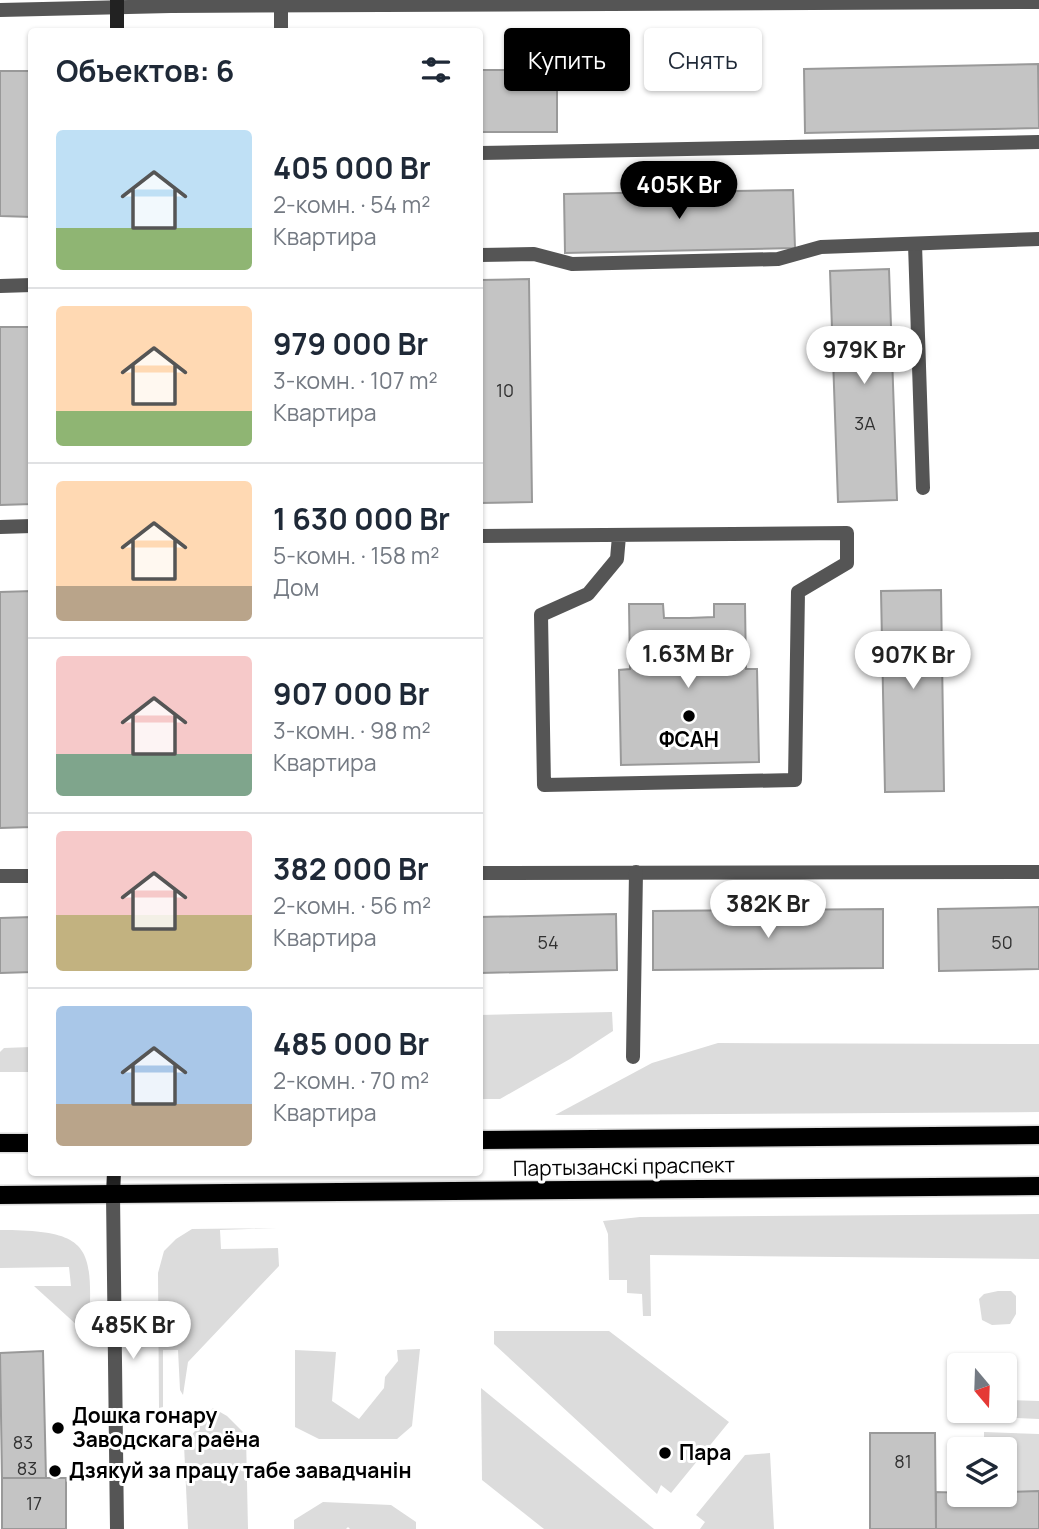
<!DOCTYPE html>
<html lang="ru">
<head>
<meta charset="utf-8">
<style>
	:root { --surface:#fff; --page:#f6f6f7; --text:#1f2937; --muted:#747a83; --line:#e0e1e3; --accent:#000 }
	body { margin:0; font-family:Manrope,sans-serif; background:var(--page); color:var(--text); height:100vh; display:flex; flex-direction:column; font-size:26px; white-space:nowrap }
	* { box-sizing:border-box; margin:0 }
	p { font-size:23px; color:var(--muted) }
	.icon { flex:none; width:38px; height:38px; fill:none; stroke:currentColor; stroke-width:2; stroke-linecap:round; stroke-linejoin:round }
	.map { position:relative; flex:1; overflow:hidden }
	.panel { position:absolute; left:28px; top:28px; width:455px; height:1148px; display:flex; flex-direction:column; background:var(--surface); border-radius:7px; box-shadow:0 2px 5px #0004 }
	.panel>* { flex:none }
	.banner { position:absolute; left:504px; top:28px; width:429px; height:63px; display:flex; gap:14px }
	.needle { width:46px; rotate:161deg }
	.fabs { position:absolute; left:947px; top:1353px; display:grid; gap:14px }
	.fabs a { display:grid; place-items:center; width:70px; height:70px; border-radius:7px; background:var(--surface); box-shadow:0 2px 5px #0004; font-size:35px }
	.price { position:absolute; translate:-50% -60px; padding:0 16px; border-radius:24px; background:#fff; color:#222; font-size:23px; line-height:46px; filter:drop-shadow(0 2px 4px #0008) }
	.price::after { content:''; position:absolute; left:50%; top:42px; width:21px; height:16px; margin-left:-10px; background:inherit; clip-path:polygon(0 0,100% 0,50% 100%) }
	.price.current { background:var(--accent); color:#fff }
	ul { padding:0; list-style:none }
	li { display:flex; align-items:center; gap:21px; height:175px; padding:0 28px }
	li+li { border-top:2px solid var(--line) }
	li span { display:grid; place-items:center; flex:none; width:196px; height:140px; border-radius:7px; color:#555 }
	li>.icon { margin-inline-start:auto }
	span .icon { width:84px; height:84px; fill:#fffc; stroke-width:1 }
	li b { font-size:30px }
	h2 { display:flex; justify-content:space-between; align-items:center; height:84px; padding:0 28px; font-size:30px }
	.pill { padding:0 24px; border-radius:7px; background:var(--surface); box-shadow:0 2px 5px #0004; font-size:24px; line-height:63px }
	.pill.current { background:var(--accent); color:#fff }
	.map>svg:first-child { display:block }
</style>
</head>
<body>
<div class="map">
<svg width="1039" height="1529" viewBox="0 0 1039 1529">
	<rect width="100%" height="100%" fill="#fff"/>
	<g fill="#dcdcdc">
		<path d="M612,1012L613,1031L570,1059L500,1099H480V1015Z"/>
		<path d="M718,1043L1039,1044V1112L555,1115L652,1063Z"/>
		<path d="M31,1047L32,1102H31L28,1072H0V1052L4,1048Z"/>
		<path d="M1039,1214V1259L650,1255L651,1316H643L642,1294L627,1293V1280H609L608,1234L603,1221L640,1217Z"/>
		<path d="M277,1228L220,1230L221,1249L278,1248L279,1266L188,1362L183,1395L180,1390L178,1350H163V1407L159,1408L158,1273L164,1251L176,1239L192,1229Z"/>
		<path d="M0,1230C96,1230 92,1249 89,1336L34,1286H71L69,1267L0,1268Z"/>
		<path d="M998,1291H1011L1016,1296V1314L1010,1324L992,1325L982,1320L979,1299L984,1294Z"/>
		<path d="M494,1331H609L729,1422L671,1493L661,1485L657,1494L494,1344Z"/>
		<path d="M420,1349L412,1426L397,1439H319L295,1427V1350L336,1352L332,1401L359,1419L384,1388L385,1377L398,1361L397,1350Z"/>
		<path d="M481,1388L654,1529H544L482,1480Z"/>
		<path d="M1012,1400L1039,1401V1419L1013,1418Z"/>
		<path d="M213,1408L227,1416L246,1435L248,1529H188L184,1445Z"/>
		<path d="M984,1432L1039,1434V1491L1005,1492L1004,1449H984Z"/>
		<path d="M770,1453L774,1529H700L705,1522L696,1515L745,1455Z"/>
		<path d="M323,1502L391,1505L416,1522V1529H350L348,1527L346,1529H294V1520Z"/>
	</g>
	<g fill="#c4c4c4" stroke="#999" stroke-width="2">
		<path d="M1038,64L1039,128L805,133L804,69Z"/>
		<rect x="480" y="70" width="77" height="62"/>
		<path d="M0,71H32V217L0,216Z"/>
		<path d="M793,190L795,248L565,253L564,194Z"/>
		<path d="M889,269L897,500L838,502L830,271Z"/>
		<path d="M529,279L532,502L480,503V280Z"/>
		<path d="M0,327H32V504L0,505Z"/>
		<path d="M941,590L944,791L885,792L881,591Z"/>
		<path d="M32,591V827L0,828V592Z"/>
		<path d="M629,604H663L664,618H689L714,617V604H745L746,669H757L759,762L621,765L619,670L630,669Z"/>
		<path d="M1039,907V969L939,971L938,909Z"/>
		<path d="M883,909V968L653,970V911Z"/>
		<path d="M616,914L617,970L480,973V917Z"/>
		<path d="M32,917V972L0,973V918Z"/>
		<path d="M43,1351L46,1478H2L0,1353Z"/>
		<path d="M870,1433H935L936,1529H870Z"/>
		<rect x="2" y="1478" width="64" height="51"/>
		<path d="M1039,1491V1529H936V1492L1004,1494V1492Z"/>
	</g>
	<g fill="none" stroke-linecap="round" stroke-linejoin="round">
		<defs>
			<g id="primary">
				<path d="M480,1140L1039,1135"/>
				<path d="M0,1143H32"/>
				<path d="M0,1195L1039,1186"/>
			</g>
		</defs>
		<use href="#primary" stroke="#dbdbdb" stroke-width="21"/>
		<g stroke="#555" stroke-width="14">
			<path d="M281,32V7"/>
			<path d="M480,153L1039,142"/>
			<path d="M915,244L923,488"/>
			<path d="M480,255L534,254L572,264L778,259L821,247L1039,239"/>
			<path d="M0,286L32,285"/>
			<path d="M0,527L32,526"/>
			<path d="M480,536L847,533V563L798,592L795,780L544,785L541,615L588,594L617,559L619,536"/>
			<path d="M480,873L1039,872"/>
			<path d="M0,876H32"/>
			<path d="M633,1057L636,872"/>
		</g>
		<g stroke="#555" stroke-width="14">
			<path d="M0,10L171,6L1039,2"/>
			<path d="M113,1194L117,1529"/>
		</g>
		<g stroke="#222" stroke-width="14">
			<path d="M117,32V0"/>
			<path d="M113,1194L114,1172"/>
		</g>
		<use href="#primary" stroke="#000" stroke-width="18"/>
	</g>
	<g fill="#000" stroke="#fff" stroke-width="2.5">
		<circle cx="689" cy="716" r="7"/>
		<circle cx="58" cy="1428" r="7"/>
		<circle cx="665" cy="1453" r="7"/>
		<circle cx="55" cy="1471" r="7"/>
	</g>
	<g text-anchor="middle" stroke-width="6" stroke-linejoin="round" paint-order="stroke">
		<g font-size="18" fill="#313131">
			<text x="505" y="397">10</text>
			<text x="865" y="430">3А</text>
			<text x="548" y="949">54</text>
			<text x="1002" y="949">50</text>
			<text x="23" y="1449">83</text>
			<text x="903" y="1468">81</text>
			<text x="27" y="1475">83</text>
			<text x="34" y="1510">17</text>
		</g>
		<g font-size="21" font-weight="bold" fill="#000" stroke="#fff" text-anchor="start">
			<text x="689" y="747" text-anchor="middle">ФСАН</text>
			<text x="72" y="1423">Дошка гонару<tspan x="72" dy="24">Заводскага раёна</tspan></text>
			<text x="679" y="1460">Пара</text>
			<text x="69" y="1478">Дзякуй за працу табе завадчанін</text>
		</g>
		<g font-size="21" fill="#000" stroke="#fff">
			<text transform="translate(624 1167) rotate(-1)" y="7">Партызанскі праспект</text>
		</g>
	</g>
</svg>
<div class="fabs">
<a><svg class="needle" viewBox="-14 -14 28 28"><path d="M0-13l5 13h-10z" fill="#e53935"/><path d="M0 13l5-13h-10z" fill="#747a83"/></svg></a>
<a><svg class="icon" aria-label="layers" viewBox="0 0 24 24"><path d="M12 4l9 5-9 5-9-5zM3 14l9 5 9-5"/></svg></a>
</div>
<b class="price current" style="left:679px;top:221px">405K Br</b>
<b class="price" style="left:864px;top:386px">979K Br</b>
<b class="price" style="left:688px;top:690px">1.63M Br</b>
<b class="price" style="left:913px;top:691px">907K Br</b>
<b class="price" style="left:768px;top:940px">382K Br</b>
<b class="price" style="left:133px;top:1361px">485K Br</b>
<div class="banner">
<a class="pill current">Купить</a>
<a class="pill">Снять</a>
</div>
<section class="panel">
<h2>Объектов: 6<svg class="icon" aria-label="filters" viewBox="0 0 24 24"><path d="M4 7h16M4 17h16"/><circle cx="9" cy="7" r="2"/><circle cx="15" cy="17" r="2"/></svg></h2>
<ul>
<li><span style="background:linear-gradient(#bfe0f5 70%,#8fb573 0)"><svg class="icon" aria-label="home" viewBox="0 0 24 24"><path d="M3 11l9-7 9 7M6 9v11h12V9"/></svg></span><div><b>405 000 Br</b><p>2-комн. · 54 m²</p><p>Квартира</p></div></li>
<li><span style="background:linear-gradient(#ffd9b3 75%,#8fb573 0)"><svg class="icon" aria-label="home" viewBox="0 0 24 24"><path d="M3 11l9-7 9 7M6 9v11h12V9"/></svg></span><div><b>979 000 Br</b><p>3-комн. · 107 m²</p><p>Квартира</p></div></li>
<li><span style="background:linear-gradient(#ffd9b3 75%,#b9a48a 0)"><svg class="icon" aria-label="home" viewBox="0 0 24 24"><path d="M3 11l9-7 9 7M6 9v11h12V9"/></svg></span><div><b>1 630 000 Br</b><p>5-комн. · 158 m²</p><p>Дом</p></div></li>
<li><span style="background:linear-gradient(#f6c9c9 70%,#7fa58c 0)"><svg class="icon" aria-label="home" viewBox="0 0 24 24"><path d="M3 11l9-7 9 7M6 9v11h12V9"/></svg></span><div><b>907 000 Br</b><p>3-комн. · 98 m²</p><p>Квартира</p></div></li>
<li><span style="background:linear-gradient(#f6c9c9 60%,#c2b280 0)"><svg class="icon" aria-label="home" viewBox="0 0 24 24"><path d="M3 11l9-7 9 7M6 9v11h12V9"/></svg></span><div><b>382 000 Br</b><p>2-комн. · 56 m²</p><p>Квартира</p></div></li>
<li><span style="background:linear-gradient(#a9c7e8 70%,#b9a48a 0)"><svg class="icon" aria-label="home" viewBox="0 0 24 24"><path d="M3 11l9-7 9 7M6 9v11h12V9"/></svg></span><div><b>485 000 Br</b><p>2-комн. · 70 m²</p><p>Квартира</p></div></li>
</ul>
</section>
</div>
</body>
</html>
